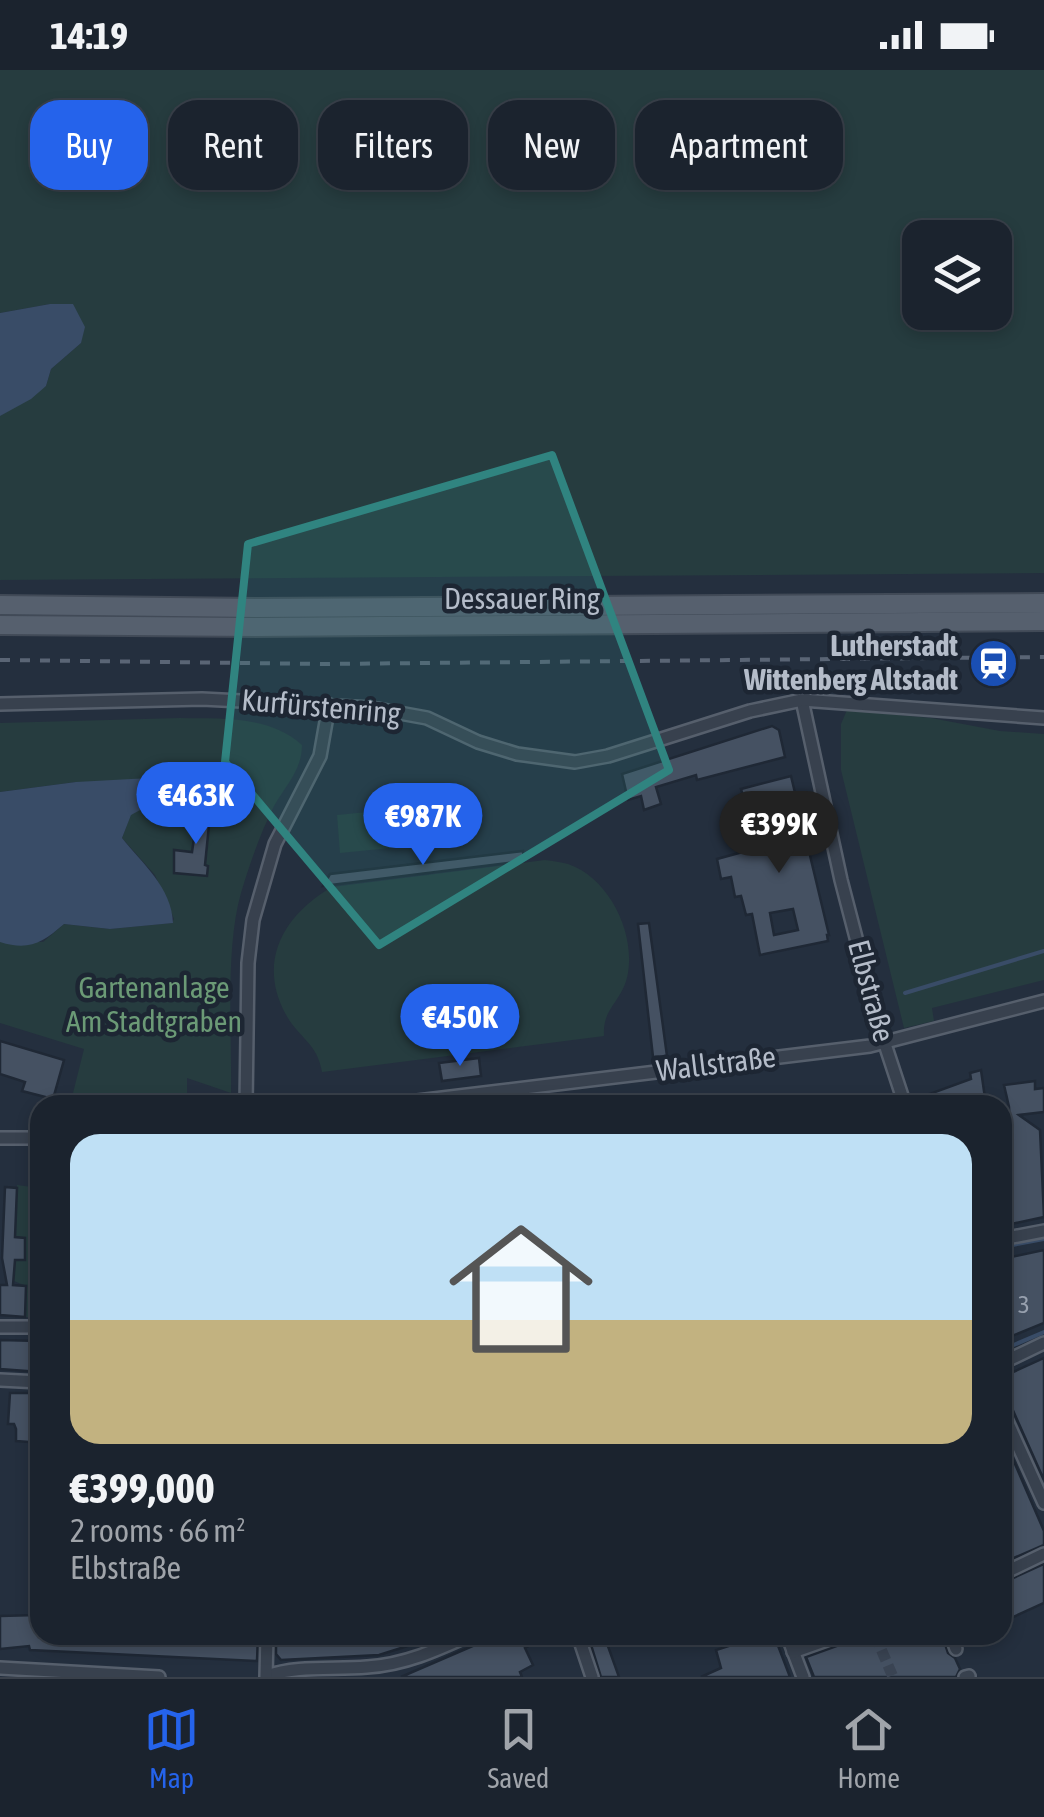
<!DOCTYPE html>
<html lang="en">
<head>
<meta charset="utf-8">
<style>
	:root { --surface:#1b232e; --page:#242b36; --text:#f1f3f6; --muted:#a0a4aa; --line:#39404a; --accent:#2563eb }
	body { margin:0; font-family:"Asap Condensed",sans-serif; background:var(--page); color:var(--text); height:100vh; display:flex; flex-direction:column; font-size:38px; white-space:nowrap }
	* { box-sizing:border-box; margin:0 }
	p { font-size:32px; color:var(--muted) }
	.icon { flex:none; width:55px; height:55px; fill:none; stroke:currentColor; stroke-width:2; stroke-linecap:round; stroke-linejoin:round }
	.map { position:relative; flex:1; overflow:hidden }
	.panel { position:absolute; left:30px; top:1025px; width:982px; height:550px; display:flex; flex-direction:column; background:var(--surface); border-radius:30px; box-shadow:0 5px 15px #0003,0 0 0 2px var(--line) }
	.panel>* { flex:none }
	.guide { position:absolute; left:30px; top:30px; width:985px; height:90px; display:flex; gap:20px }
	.tools { position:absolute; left:902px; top:150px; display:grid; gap:20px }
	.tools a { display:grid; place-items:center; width:110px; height:110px; border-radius:20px; background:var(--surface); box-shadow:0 5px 15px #0003,0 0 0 2px var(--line); font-size:50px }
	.price { position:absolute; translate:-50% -85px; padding:0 22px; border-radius:35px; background:var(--accent); color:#fff; font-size:32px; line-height:65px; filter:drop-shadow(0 2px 5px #0008) }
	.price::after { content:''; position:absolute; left:50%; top:60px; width:30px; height:22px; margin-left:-15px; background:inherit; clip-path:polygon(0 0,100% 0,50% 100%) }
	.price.on { background:#222; color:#fff }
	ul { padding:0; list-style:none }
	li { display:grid; align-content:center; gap:20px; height:530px; padding:0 40px }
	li+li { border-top:2px solid var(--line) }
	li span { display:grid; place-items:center; height:310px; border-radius:30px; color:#555 }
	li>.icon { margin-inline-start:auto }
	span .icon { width:180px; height:180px; fill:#fffc; stroke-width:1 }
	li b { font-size:42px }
	.tag { padding:0 35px; border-radius:30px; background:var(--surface); box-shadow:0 5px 15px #0003,0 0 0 2px var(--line); font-size:35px; line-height:90px }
	.tag.on { background:var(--accent); color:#fff }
	.status { display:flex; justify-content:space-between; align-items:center; height:70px; padding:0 50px; background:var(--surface); direction:ltr }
	.status svg { height:28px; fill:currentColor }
	.tabs { display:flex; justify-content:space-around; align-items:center; height:140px; border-top:2px solid var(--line); background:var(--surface); font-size:28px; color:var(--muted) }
	.tabs a { display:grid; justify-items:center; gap:5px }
	.tabs .on { color:var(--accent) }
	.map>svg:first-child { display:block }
</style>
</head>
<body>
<div class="status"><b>14:19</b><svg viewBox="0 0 49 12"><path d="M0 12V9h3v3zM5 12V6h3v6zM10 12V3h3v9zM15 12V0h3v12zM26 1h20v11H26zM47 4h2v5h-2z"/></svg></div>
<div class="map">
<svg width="1044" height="1607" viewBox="0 0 1044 1607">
	<rect width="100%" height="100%" fill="#242f3e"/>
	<g fill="#263c3f" fill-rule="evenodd">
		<path d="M0,0H1044V503L0,510V346L46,316L51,299L81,273L50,234L0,243ZM920,168H995V242H920Z"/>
		<path d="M847,640L931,648L1000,661L1044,664V910L932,938L934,951L904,958L841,700V654Z"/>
		<path d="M180,648C222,649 269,645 302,675C302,700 286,715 274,736C260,764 250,793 241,823C225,879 232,963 231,1023L187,1008V1027L167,1029V1035H70L84,979L0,953V872H43L64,854L110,859L172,853L174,849L155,805L122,768L131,744L76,712L0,722V653Z"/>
		<path d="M438,735L441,773L340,783L337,745Z"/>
		<path d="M545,790C553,791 561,792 568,794C609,808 635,862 628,903C623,932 602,937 604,966L322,1002C317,972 299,969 285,943C257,890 285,844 332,817Z"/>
		<path d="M17,1115L40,1118V1247H25L26,1216L14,1211L15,1190H25V1169L15,1167Z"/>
	</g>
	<g fill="#394c67">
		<path d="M50,234H73L85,257L81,273L51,299L46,316L31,329L0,346V243Z"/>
		<path d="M150,708L153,733L131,745L122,768C142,793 172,818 173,853L110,859L64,854C42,873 29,881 0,872V722L76,712Z"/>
	</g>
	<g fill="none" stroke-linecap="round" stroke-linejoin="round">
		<g stroke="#394c67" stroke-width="4">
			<path d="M905,923L1044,881"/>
			<path d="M1002,1177L1044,1169"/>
			<path d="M1002,1280L1044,1262"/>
		</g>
	</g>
	<g fill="#455162" stroke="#1f2835" stroke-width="2.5" fill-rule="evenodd">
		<path d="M772,656L779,660L785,687L697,710L696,705L656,717L661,734L644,740L641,726L628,730L622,704Z"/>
		<path d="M791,706L829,865H827L828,871L760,885L752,844L746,845L741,826L735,827L731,807L721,809L717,789L779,772L770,734L747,740L741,719ZM793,839L798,860L774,865L770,843Z"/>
		<path d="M199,733L211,735L205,795L208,796L207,806L174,803V780L192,782Z"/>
		<path d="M523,781L524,791L323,816L330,804Z"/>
		<path d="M649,853L667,986L653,987L638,854Z"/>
		<path d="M0,971L64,990L53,1029L22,1021L25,1012L0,1004Z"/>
		<path d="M479,988L481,1006L442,1011L439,993Z"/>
		<path d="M981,1000L986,1035H975V1026L938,1035H914L913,1030L971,1009L970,1003Z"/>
		<path d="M1035,1011V1019L1044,1018V1042L1019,1045L1040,1060L1044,1147L1002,1156V1084L1011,1083L1009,1037L1004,1015Z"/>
		<path d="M5,1117L17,1118L15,1167L25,1168V1190H15L13,1215L26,1216L25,1247L0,1245V1215H7L2,1188Z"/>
		<path d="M1044,1180V1253L1002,1270V1189Z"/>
		<path d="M0,1270L40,1271V1302L0,1299Z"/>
		<path d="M1044,1288V1410L1011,1336L1002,1331V1307Z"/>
		<path d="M10,1323H40V1357L34,1356L29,1372L16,1371V1359L14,1354H8Z"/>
		<path d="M1002,1364L1044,1461V1475L1002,1493Z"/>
		<path d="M1044,1494V1533L1002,1552V1513Z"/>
		<path d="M37,1545L39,1567L258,1565L257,1591L30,1580L29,1576L0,1579V1546Z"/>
		<path d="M276,1565H436V1567L379,1585L281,1590L276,1584Z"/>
		<path d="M498,1565H548L525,1578L533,1595L520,1602L522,1607H401Z"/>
		<path d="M588,1565H604L619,1607H601Z"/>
		<path d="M729,1565H774L790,1607H701L721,1598L716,1580L732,1575Z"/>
		<path d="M850,1565H942L948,1583L955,1588L960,1599L956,1607H814L806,1587L845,1573Z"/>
	</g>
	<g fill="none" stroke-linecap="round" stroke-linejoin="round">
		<path stroke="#3a4453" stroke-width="11" stroke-dasharray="11 5.5" stroke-linecap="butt" d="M875,1565L893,1607"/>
		<defs>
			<g id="street">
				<path d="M802,630L841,810L879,956L905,1035"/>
				<path d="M0,634L202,629L372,638L427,648L478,672L517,684L575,692L608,686L750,641L802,630L1044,648"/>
				<path d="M246,1035L248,893L253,850L275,774L320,686L329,635"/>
				<path d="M384,1035L870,976L1044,931"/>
				<path d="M0,1068H40"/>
				<path d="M1002,1169L1044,1161"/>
				<path d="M0,1257H40"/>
				<path d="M1002,1293L1044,1273"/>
				<path d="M0,1310L40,1312"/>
				<path d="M1002,1340L1044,1433"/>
				<path d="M1002,1504L1044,1484"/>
				<path d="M578,1565L592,1607"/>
				<path d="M787,1565L803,1607"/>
				<path d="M951,1565L956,1579"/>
				<path d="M793,1582L841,1565"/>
				<path d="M0,1598L159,1607"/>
				<path d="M267,1606C297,1595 335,1600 367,1597C404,1595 437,1580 470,1565"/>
				<path d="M266,1607L267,1565"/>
				<path d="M965,1607L969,1606"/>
			</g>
			<g id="primary">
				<path d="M0,535L256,538L1044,533"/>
				<path d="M0,555L256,557L1044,551"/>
			</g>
		</defs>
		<use href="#street" stroke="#565f6c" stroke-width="16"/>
		<use href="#primary" stroke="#414a57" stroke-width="22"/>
		<use href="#street" stroke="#38414e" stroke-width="11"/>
		<use href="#primary" stroke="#56606e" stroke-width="18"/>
		<path stroke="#5a6575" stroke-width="4" stroke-dasharray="10 10" stroke-linecap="butt" d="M0,590L323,594L1044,587"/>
	</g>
	<path fill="#308480" fill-opacity="0.2" stroke="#308480" stroke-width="8" stroke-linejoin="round" d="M552,385L669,700L379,875L225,692L248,474Z"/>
	<defs>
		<symbol id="station-disc" viewBox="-11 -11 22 22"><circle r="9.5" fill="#1a4fb4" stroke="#1d2633"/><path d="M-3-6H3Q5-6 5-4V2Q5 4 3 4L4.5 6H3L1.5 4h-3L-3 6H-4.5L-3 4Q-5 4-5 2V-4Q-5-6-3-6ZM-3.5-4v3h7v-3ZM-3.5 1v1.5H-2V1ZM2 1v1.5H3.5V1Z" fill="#fff"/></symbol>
	</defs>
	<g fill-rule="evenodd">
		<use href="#station-disc" x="966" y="566" width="55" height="55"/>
	</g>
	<g text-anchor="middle" stroke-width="9" stroke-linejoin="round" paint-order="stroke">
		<g font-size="25" fill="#98a1af">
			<text x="1024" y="1243">3</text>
		</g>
		<g font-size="30" fill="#b4bcc9" stroke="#1d2633">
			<text x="522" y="539">Dessauer Ring</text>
			<text transform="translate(321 637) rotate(5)" y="10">Kurfürstenring</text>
			<text transform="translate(871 921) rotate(75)" y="10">Elbstraße</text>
			<text transform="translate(716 994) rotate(-7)" y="10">Wallstraße</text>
		</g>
		<g font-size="30" font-weight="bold" fill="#b4bcc9" stroke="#1d2633" text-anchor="end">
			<text x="958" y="586">Lutherstadt<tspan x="958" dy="34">Wittenberg Altstadt</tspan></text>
		</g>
		<g font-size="30" fill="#6b9a76" stroke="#1d2633">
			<text x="154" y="928">Gartenanlage<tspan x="154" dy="34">Am Stadtgraben</tspan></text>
		</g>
	</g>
</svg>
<div class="tools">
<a><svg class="icon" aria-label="layers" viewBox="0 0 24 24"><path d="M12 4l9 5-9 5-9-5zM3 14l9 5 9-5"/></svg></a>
</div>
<b class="price" style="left:196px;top:777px">€463K</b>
<b class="price" style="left:423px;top:798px">€987K</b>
<b class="price on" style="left:779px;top:806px">€399K</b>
<b class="price" style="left:460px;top:999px">€450K</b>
<div class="guide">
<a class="tag on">Buy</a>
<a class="tag">Rent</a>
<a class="tag">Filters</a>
<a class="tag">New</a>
<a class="tag">Apartment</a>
</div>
<section class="panel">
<ul>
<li><span style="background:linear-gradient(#bfe0f5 60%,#c2b280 0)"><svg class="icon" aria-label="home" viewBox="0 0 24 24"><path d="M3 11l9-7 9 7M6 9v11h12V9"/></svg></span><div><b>€399,000</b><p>2 rooms · 66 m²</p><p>Elbstraße</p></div></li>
</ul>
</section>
</div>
<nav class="tabs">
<a class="on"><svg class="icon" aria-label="map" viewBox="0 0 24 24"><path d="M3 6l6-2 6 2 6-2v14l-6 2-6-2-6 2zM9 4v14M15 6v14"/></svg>Map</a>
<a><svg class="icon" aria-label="saved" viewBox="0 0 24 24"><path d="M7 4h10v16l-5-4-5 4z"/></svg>Saved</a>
<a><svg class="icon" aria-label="home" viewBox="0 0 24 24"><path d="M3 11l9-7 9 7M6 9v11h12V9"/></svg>Home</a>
</nav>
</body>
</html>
